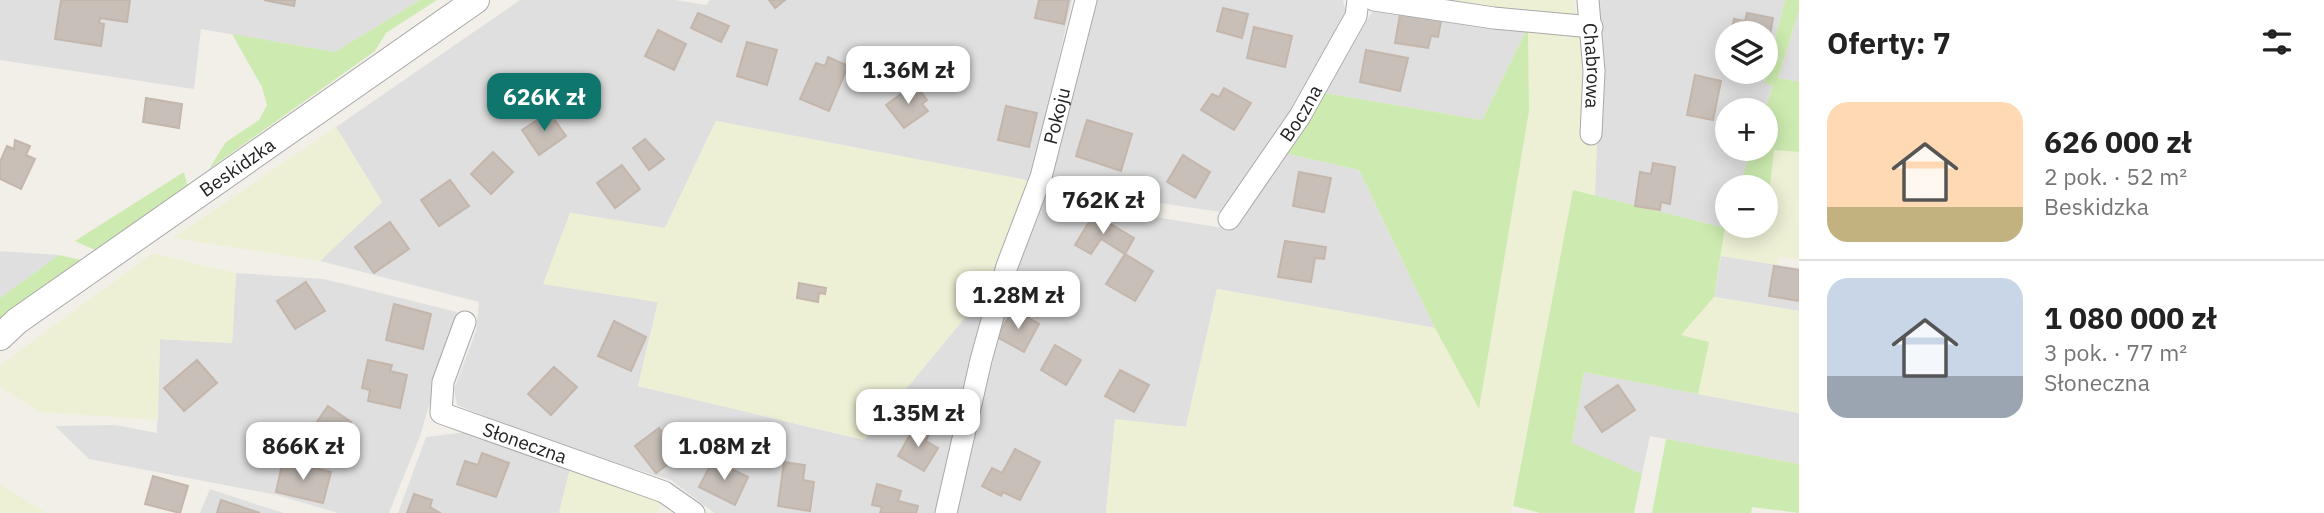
<!DOCTYPE html>
<html lang="pl">
<head>
<meta charset="utf-8">
<style>
	:root { --surface:#fff; --page:#f6f6f6; --text:#222; --muted:#767676; --line:#e0e0e0; --accent:#0f766e }
	body { margin:0; font-family:"IBM Plex Sans",sans-serif; background:var(--page); color:var(--text); height:100vh; display:flex; flex-direction:column; font-size:26px; white-space:nowrap }
	* { box-sizing:border-box; margin:0 }
	p { font-size:23px; color:var(--muted) }
	.icon { flex:none; width:38px; height:38px; fill:none; stroke:currentColor; stroke-width:2; stroke-linecap:round; stroke-linejoin:round }
	.map { position:relative; flex:1; overflow:hidden }
	.details { display:flex; flex-direction:column; background:var(--surface); width:525px }
	.details>* { flex:none }
	.controls { position:absolute; left:1715px; top:21px; display:grid; gap:14px }
	.controls a { display:grid; place-items:center; width:63px; height:63px; border-radius:50%; background:var(--surface); box-shadow:0 4px 18px #0003; font-size:35px }
	.price { position:absolute; translate:-50% -60px; padding:0 16px; border-radius:14px; background:#fff; color:#222; font-size:23px; line-height:46px; filter:drop-shadow(0 2px 4px #0008) }
	.price::after { content:''; position:absolute; left:50%; top:42px; width:21px; height:16px; margin-left:-10px; background:inherit; clip-path:polygon(0 0,100% 0,50% 100%) }
	.price.on { background:var(--accent); color:#fff }
	ul { padding:0; list-style:none }
	li { display:flex; align-items:center; gap:21px; height:175px; padding:0 28px }
	li+li { border-top:2px solid var(--line) }
	li span { display:grid; place-items:center; flex:none; width:196px; height:140px; border-radius:21px; color:#555 }
	li>.icon { margin-inline-start:auto }
	span .icon { width:84px; height:84px; fill:#fffc; stroke-width:1 }
	li b { font-size:30px }
	h2 { display:flex; justify-content:space-between; align-items:center; height:84px; padding:0 28px; font-size:30px }
	main { display:flex; flex:1; min-height:0 }
	.map>svg:first-child { display:block }
</style>
</head>
<body>
<main>
<div class="map">
<svg width="1799" height="513" viewBox="0 0 1799 513">
	<rect width="100%" height="100%" fill="#f2efe9"/>
	<g fill="#e0dfdf" fill-rule="evenodd">
		<path d="M0,0H420L335,52L201,29L194,89L0,60Z"/>
		<path d="M520,0H675L706,5L710,0H1072L1031,181L716,121L665,228L571,213L544,284L658,302L638,386L864,440L985,293L991,298L938,513H714L671,480L555,445L457,405L454,389L476,331L479,302L320,261L382,202L336,127Z"/>
		<path d="M1091,0H1343L1346,12L1294,119L1228,213L1050,187Z"/>
		<path d="M1595,0H1785L1764,82L1773,85L1765,110H1727V149H1752L1739,187H1727L1725,228L1595,196L1599,58ZM1727,33H1766V72H1727Z"/>
		<path d="M1376,5L1528,27L1482,120L1324,93Z"/>
		<path d="M1799,10V82L1778,78Z"/>
		<path d="M1284,153L1359,170L1435,328L1217,289L1186,427L1115,420L1106,513H956L1016,265L1045,199L1235,230Z"/>
		<path d="M0,251L59,255L0,298Z"/>
		<path d="M1721,256L1799,268V311L1714,297Z"/>
		<path d="M236,273L324,279L457,312L420,436L389,513H338L277,495L89,459L55,426L115,425L157,433L160,339L232,343Z"/>
		<path d="M1584,372L1799,413V464L1650,436L1642,474L1572,444Z"/>
		<path d="M466,432L570,469L559,513H398L426,437Z"/>
		<path d="M210,489L258,505L284,513H200Z"/>
	</g>
	<g fill="#eef0d5">
		<path d="M1453,0H1573L1579,22Z"/>
		<path d="M1528,27L1585,37L1597,139L1595,196L1573,191L1511,513H1106L1115,419L1186,427L1217,289L1435,328L1479,408L1529,111Z"/>
		<path d="M716,121L1031,181L985,293L864,440L638,386L658,302L543,284L570,213L665,228Z"/>
		<path d="M336,127L382,202L320,261L173,238Z"/>
		<path d="M1774,150L1799,152V260L1779,257L1777,265L1721,256L1727,222V226H1766V194L1769,195Z"/>
		<path d="M153,253L236,273L232,343L160,339L158,420L40,412L0,387V365Z"/>
		<path d="M1714,297L1799,311V413L1698,394L1709,342L1681,335Z"/>
		<path d="M570,469L660,502L658,513H559Z"/>
		<path d="M0,484L46,513H0Z"/>
	</g>
	<g fill="#cdebb0">
		<path d="M420,0H437L386,33L375,51L209,169L226,142L259,120L267,105L262,87L232,34L335,52Z"/>
		<path d="M1785,0H1799V10L1778,78L1799,82V152L1774,150L1769,195L1766,194V187H1739L1752,149H1766L1765,110L1773,86L1764,83Z"/>
		<path d="M1528,27L1529,111L1479,409L1435,328L1359,170L1284,153L1324,93L1482,120Z"/>
		<path d="M184,172L187,185L95,250L75,241Z"/>
		<path d="M1573,190L1725,228L1714,297L1681,335L1709,342L1698,394L1584,372L1572,443L1642,474L1634,513H1540L1513,506Z"/>
		<path d="M59,255L85,261L0,325V298Z"/>
		<path d="M1666,439L1799,464V513L1752,507L1751,513H1652Z"/>
	</g>
	<g fill="#c7bfb8" stroke="#c4b6ab" stroke-width="2">
		<path d="M61,0H130L127,22L100,18L99,23L104,24L101,46L55,39Z"/>
		<path d="M264,0H295L294,6Z"/>
		<path d="M769,0H785L775,8Z"/>
		<path d="M1039,0H1069L1064,24L1035,18Z"/>
		<path d="M1223,8L1248,14L1242,38L1217,31Z"/>
		<path d="M1401,9L1442,16L1438,37L1431,36L1428,48L1395,43Z"/>
		<path d="M698,13L729,26L721,42L691,28Z"/>
		<path d="M1747,13L1773,18L1766,56V33H1731L1734,19L1745,21Z"/>
		<path d="M1254,27L1292,36L1285,67L1247,58Z"/>
		<path d="M658,30L686,44L674,70L645,56Z"/>
		<path d="M747,42L777,50L767,85L737,76Z"/>
		<path d="M1366,50L1408,58L1400,91L1360,82Z"/>
		<path d="M828,57L848,66L829,111L800,99L816,63L825,66Z"/>
		<path d="M1695,75L1721,81L1713,120L1687,115Z"/>
		<path d="M915,84L927,100L922,104L928,111L904,128L886,105Z"/>
		<path d="M1224,88L1251,103L1234,130L1201,110L1212,94L1219,97Z"/>
		<path d="M146,98L182,104L179,128L143,122Z"/>
		<path d="M1006,106L1037,113L1029,147L998,140Z"/>
		<path d="M549,112L566,136L539,155L522,130Z"/>
		<path d="M1087,120L1132,134L1121,171L1076,156Z"/>
		<path d="M645,139L664,159L649,170L633,148Z"/>
		<path d="M15,140L30,146L26,155L35,159L21,189L0,179V162L7,146L14,149Z"/>
		<path d="M493,152L513,172L491,194L471,174Z"/>
		<path d="M1183,155L1210,172L1195,198L1167,182Z"/>
		<path d="M1653,163L1675,167L1670,204L1661,202L1660,210L1635,206L1640,172L1651,174Z"/>
		<path d="M622,165L640,189L615,208L597,183Z"/>
		<path d="M1299,172L1331,178L1324,212L1293,206Z"/>
		<path d="M450,180L469,206L439,226L421,200Z"/>
		<path d="M1094,214L1134,238L1125,254L1101,239L1091,254L1075,245Z"/>
		<path d="M390,222L409,249L374,273L355,247Z"/>
		<path d="M1285,241L1326,247L1324,259L1315,258L1311,282L1278,277Z"/>
		<path d="M1125,254L1153,271L1135,301L1106,284Z"/>
		<path d="M1774,266L1799,270V301L1769,296Z"/>
		<path d="M306,282L325,311L295,329L277,301Z"/>
		<path d="M799,283L826,288L825,294L819,293L818,302L797,298Z"/>
		<path d="M394,304L431,314L423,349L386,340Z"/>
		<path d="M1013,309L1039,324L1024,352L997,337Z"/>
		<path d="M614,321L646,337L631,371L598,356Z"/>
		<path d="M1055,345L1081,360L1066,385L1041,370Z"/>
		<path d="M197,360L217,383L184,411L164,388Z"/>
		<path d="M368,360L392,365L390,371L407,375L400,408L368,401L370,390L362,388Z"/>
		<path d="M554,367L577,387L551,415L528,394Z"/>
		<path d="M1120,370L1149,385L1134,412L1105,396Z"/>
		<path d="M1618,385L1635,410L1602,432L1585,407Z"/>
		<path d="M328,406L351,422L335,445L312,429Z"/>
		<path d="M915,426L929,434L926,441L938,448L924,471L898,456Z"/>
		<path d="M659,428L680,455L656,473L635,446Z"/>
		<path d="M1015,449L1040,462L1020,500L1003,492L1001,496L982,486L992,468L1002,473Z"/>
		<path d="M482,453L509,463L496,497L457,484L465,461L478,465Z"/>
		<path d="M283,460L331,472L323,503L276,492Z"/>
		<path d="M713,460L748,477L735,505L699,487Z"/>
		<path d="M784,462L805,465L803,480L814,482L810,511L778,506Z"/>
		<path d="M153,476L188,486L180,513L145,504Z"/>
		<path d="M877,484L901,491L898,501L918,506L916,513H880L882,507L872,505Z"/>
		<path d="M414,494L432,500L430,507L440,513H407Z"/>
		<path d="M221,500L260,513H217Z"/>
	</g>
	<g fill="none" stroke-linecap="round" stroke-linejoin="round">
		<defs>
			<g id="minor">
				<path d="M1374,0L1494,18L1592,27"/>
				<path id="s1" d="M1588,0L1594,71L1591,134"/>
				<path id="s2" d="M1229,219L1300,116L1356,16L1358,0"/>
				<path id="s3" d="M465,322L443,382L441,413L664,492L694,513"/>
				<path id="s4" d="M946,513L981,360L1007,266L1041,177L1086,0"/>
			</g>
			<g id="tertiary">
				<path id="s5" d="M0,337L17,321L476,0"/>
			</g>
		</defs>
		<use href="#minor" stroke="#a9a9a9" stroke-width="23"/>
		<use href="#tertiary" stroke="#a9a9a9" stroke-width="28"/>
		<use href="#minor" stroke="#fff" stroke-width="21"/>
		<use href="#tertiary" stroke="#fff" stroke-width="26"/>
	</g>
	<g text-anchor="middle" stroke-width="6" stroke-linejoin="round" paint-order="stroke">
		<g font-size="19" fill="#222" stroke="#fff">
			<text dy="7" stroke="none"><textPath href="#s1" startOffset="66">Chabrowa</textPath></text>
			<text dy="7" stroke="none"><textPath href="#s2" startOffset="128">Boczna</textPath></text>
			<text dy="7" stroke="none"><textPath href="#s4" startOffset="413">Pokoju</textPath></text>
			<text dy="7" stroke="none"><textPath href="#s5" startOffset="292">Beskidzka</textPath></text>
			<text dy="7" stroke="none"><textPath href="#s3" startOffset="184">Słoneczna</textPath></text>
		</g>
	</g>
</svg>
<div class="controls">
<a><svg class="icon" aria-label="layers" viewBox="0 0 24 24"><path d="M12 4l9 5-9 5-9-5zM3 14l9 5 9-5"/></svg></a>
<a>+</a>
<a>−</a>
</div>
<b class="price" style="left:908px;top:106px">1.36M zł</b>
<b class="price on" style="left:544px;top:133px">626K zł</b>
<b class="price" style="left:1103px;top:236px">762K zł</b>
<b class="price" style="left:1018px;top:331px">1.28M zł</b>
<b class="price" style="left:918px;top:449px">1.35M zł</b>
<b class="price" style="left:303px;top:482px">866K zł</b>
<b class="price" style="left:724px;top:482px">1.08M zł</b>
</div>
<section class="details">
<h2>Oferty: 7<svg class="icon" aria-label="filters" viewBox="0 0 24 24"><path d="M4 7h16M4 17h16"/><circle cx="9" cy="7" r="2"/><circle cx="15" cy="17" r="2"/></svg></h2>
<ul>
<li><span style="background:linear-gradient(#ffd9b3 75%,#c2b280 0)"><svg class="icon" aria-label="home" viewBox="0 0 24 24"><path d="M3 11l9-7 9 7M6 9v11h12V9"/></svg></span><div><b>626 000 zł</b><p>2 pok. · 52 m²</p><p>Beskidzka</p></div></li>
<li><span style="background:linear-gradient(#c9d6e8 70%,#9aa5b1 0)"><svg class="icon" aria-label="home" viewBox="0 0 24 24"><path d="M3 11l9-7 9 7M6 9v11h12V9"/></svg></span><div><b>1 080 000 zł</b><p>3 pok. · 77 m²</p><p>Słoneczna</p></div></li>
</ul>
</section>
</main>
</body>
</html>
